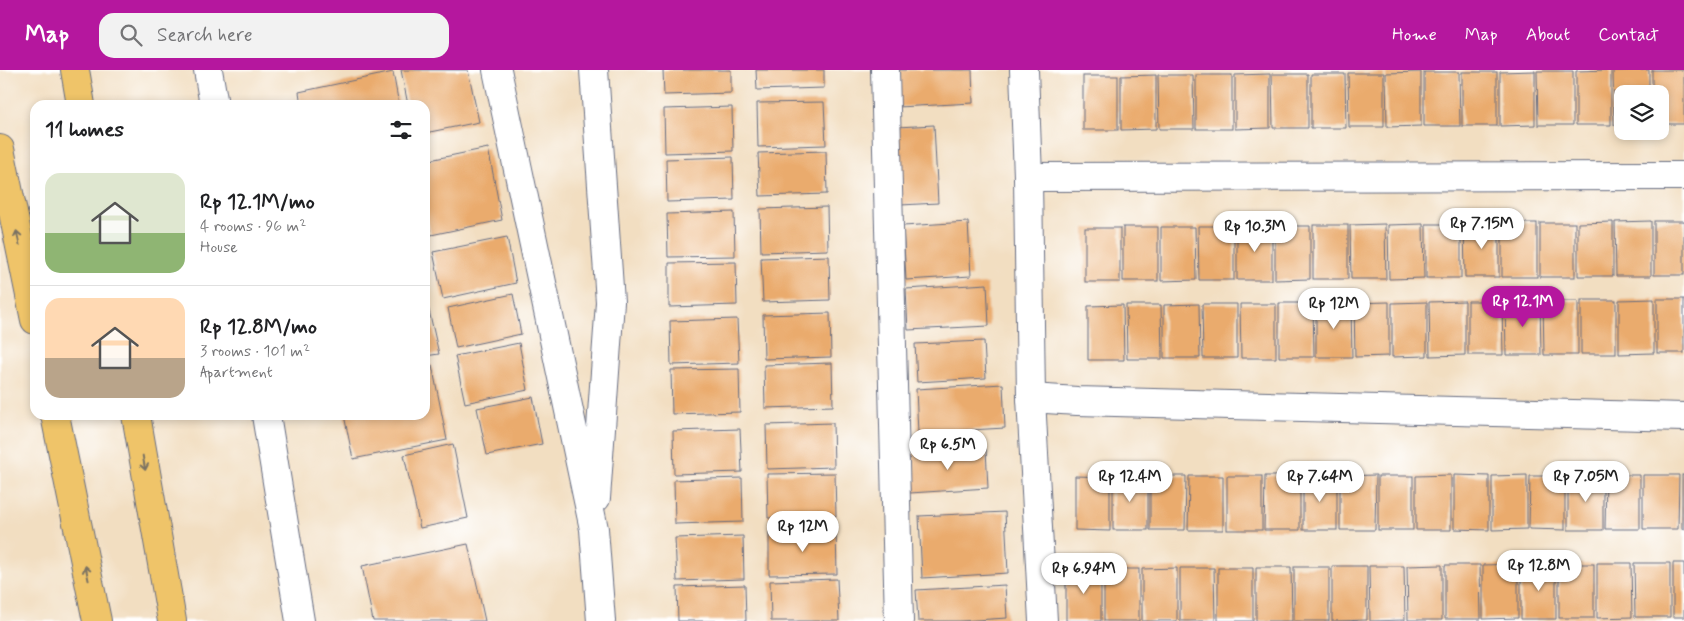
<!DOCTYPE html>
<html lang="en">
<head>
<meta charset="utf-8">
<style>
	:root { --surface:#fff; --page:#f2f2f2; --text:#202124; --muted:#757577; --line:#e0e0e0; --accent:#b5179e }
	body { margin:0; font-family:Mynerve,sans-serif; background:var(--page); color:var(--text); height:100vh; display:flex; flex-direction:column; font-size:19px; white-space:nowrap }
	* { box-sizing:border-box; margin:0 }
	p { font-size:16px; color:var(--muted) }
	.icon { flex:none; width:28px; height:28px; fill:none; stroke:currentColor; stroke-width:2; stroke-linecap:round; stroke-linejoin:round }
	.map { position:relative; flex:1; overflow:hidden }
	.sheet { position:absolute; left:30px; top:30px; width:400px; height:320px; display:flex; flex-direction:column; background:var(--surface); border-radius:15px; box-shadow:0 2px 8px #0003 }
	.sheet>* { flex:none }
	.buttons { position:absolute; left:1614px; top:15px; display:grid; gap:10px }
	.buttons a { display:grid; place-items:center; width:55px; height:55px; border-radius:10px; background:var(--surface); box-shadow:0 2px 8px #0003; font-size:25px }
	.price { position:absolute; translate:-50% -42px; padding:0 11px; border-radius:18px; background:#fff; color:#222; font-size:16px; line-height:32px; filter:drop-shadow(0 1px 2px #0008) }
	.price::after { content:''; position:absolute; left:50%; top:30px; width:15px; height:11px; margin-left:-8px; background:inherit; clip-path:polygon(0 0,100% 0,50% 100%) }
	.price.selected { background:var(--accent); color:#fff }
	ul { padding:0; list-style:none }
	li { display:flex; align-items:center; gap:15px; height:125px; padding:0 15px }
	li+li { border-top:1px solid var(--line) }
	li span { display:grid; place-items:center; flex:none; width:140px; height:100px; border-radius:15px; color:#555 }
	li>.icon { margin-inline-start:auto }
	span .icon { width:60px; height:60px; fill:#fffc; stroke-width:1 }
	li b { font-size:21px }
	h2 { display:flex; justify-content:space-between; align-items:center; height:60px; padding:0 15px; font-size:21px }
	header { display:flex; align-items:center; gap:30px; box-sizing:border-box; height:70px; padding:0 25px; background:var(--accent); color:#fff }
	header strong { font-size:24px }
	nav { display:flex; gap:28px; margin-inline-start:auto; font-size:18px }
	.search { width:350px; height:45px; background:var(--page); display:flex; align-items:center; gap:12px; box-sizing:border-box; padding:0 18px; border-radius:15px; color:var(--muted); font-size:19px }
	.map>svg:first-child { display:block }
</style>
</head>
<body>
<header>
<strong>Map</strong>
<div class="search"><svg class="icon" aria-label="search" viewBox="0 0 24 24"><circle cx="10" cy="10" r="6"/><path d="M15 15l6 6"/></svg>Search here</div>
<nav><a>Home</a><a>Map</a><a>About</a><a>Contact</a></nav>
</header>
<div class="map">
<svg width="1684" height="551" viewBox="0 0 1684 551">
	<rect width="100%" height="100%" fill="#fff"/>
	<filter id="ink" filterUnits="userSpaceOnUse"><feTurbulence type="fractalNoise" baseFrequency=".02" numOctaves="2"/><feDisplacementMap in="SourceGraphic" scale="10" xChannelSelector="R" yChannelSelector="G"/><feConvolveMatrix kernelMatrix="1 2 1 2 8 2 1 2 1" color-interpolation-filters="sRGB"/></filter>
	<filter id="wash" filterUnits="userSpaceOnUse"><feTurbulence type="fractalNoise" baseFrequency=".0096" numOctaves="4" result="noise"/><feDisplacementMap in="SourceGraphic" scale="20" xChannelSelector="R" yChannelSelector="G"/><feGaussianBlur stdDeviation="1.12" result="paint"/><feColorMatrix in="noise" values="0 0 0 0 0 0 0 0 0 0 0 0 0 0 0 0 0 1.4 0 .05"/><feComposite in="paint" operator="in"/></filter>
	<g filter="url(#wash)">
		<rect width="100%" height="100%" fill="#f2dec1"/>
		<g id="blocks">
			<g fill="#eaab6d">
				<path d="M401,0H468L479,52L425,63V35H408Z"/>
				<path d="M663,0H731V23L664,25Z"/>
				<path d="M756,0H824V18L757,20Z"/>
				<path d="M897,0H972L973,33L898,37Z"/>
				<path d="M1611,0V55H1576V1Z"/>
				<path d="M1646,0H1649V24H1622V54L1614,55L1613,1Z"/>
				<path d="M1652,0H1684V54H1660V24H1652Z"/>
				<path d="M1535,1V55L1500,56V2Z"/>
				<path d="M1537,1H1573V55H1538Z"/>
				<path d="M393,2L399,35H301L299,22Z"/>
				<path d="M1421,2V56L1387,57L1386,3Z"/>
				<path d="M1424,2H1459L1460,56H1424Z"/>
				<rect x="1462" y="2" width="35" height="54"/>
				<path d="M1348,3H1384V57H1349Z"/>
				<path d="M1270,4V58L1235,59V5Z"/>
				<path d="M1272,4H1308V58H1273Z"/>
				<path d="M1311,4H1345L1346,58H1311Z"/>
				<path d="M1156,5V59L1121,60V6Z"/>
				<path d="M1158,5H1193L1194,59H1159Z"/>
				<rect x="1196" y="5" width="36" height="54"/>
				<rect x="1083" y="6" width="35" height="54"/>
				<path d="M824,32L826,75L758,77L757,33Z"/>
				<path d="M732,37L733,81L665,83L664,39Z"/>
				<path d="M934,55L938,133L901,135L897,57Z"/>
				<path d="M488,78L502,150L431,165L425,138V91Z"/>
				<path d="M826,81L827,124L760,126L758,83Z"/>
				<path d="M733,87L734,130L667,132L666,89Z"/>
				<path d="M827,137L828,180L761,182L760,139Z"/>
				<path d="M734,142L735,186L668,187L667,144Z"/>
				<path d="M1651,151V206H1616L1615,152Z"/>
				<rect x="1654" y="151" width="30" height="54"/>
				<path d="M968,152L971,206L906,210L903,156Z"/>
				<path d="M1613,152V206H1578V153Z"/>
				<path d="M1464,153H1499V207H1465Z"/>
				<rect x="1502" y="153" width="35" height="54"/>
				<rect x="1540" y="153" width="35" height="54"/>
				<path d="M1385,154L1386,209H1351L1350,155Z"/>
				<path d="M1423,154L1424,208L1389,209L1388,155Z"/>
				<rect x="1426" y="154" width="35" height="54"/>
				<rect x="1313" y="155" width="35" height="54"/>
				<path d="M1198,156H1234V210H1199Z"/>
				<path d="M1272,156V210H1237V157Z"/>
				<path d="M1275,156H1310V209L1275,210Z"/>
				<rect x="1123" y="157" width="35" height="54"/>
				<path d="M1161,157H1195L1196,210L1161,211Z"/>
				<rect x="1085" y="158" width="35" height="54"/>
				<path d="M507,167L516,213L443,229L433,182Z"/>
				<path d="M829,186L830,230L763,232L761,188Z"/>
				<path d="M736,192L737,235L669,237V193Z"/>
				<path d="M987,214L989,256L908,260L906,219Z"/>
				<path d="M425,223L439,284L425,286Z"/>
				<path d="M513,224L521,264L456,278L448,238Z"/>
				<path d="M1654,229V283L1619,284V230Z"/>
				<rect x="1657" y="229" width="27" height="54"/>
				<path d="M1540,230L1541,285H1506L1505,231Z"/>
				<rect x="1581" y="230" width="35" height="54"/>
				<path d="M1465,231V285L1430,286L1429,232Z"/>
				<path d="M1468,231H1502L1503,285H1468Z"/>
				<path d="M1543,231H1578V285H1544Z"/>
				<path d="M1389,232V286L1355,287L1354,233Z"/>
				<path d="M1427,232V286L1392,287V233Z"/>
				<path d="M1279,233H1313L1314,287H1279Z"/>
				<path d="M1316,233H1351L1352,287H1316Z"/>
				<path d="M1199,234L1200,288H1164V235Z"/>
				<path d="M1202,234H1237V288H1203Z"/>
				<path d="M1240,234H1276V288H1241Z"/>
				<path d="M1123,235L1124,290H1088V236Z"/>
				<path d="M1126,235H1161L1162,289H1127Z"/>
				<path d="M830,243L831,287L764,289L763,245Z"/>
				<path d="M737,249L739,293L671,295L670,251Z"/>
				<path d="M984,271L986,308L917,312L915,274Z"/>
				<path d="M519,273L528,320L465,333L455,286Z"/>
				<path d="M832,293L833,336L765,338L764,295Z"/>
				<path d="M432,295L447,370L353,389L344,345H425V296Z"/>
				<path d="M739,299L740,342L672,344L671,300Z"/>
				<path d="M1003,314L1005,358L918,363L916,319Z"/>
				<path d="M533,327L542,374L487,385L477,338Z"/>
				<path d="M833,353L834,397L767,399L766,355Z"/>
				<path d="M740,359L742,402L674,404L673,361Z"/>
				<path d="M453,374L468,448L420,458L404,385Z"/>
				<path d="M986,379L988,418L910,423L908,383Z"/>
				<path d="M835,403L836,446L768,448L767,404Z"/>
				<path d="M1376,405L1375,460H1340V406Z"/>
				<path d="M1451,405V460H1416V406Z"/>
				<path d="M1454,405L1489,406V460L1454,459Z"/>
				<path d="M1527,405V459L1492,460V406Z"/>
				<path d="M1606,405H1640V459H1605Z"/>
				<path d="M1643,405H1679L1678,459H1643Z"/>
				<rect x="1682" y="405" width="2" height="54"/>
				<path d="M1075,406L1110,407V461L1075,460Z"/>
				<rect x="1113" y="406" width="35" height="54"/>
				<path d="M1150,406H1186L1185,460H1150Z"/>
				<path d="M1189,406H1223V460H1188Z"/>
				<rect x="1227" y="406" width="35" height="54"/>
				<path d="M1265,406H1300V460H1264Z"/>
				<rect x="1303" y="406" width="34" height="54"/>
				<rect x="1378" y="406" width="35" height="54"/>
				<path d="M1530,406H1565V460L1529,459Z"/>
				<rect x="1568" y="406" width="35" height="54"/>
				<path d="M742,408L743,452L675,454L674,410Z"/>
				<path d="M1005,442L1008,503L922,508L919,446Z"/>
				<path d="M836,460L837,504L769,505V462Z"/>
				<path d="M743,466L744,509L677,511L675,468Z"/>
				<path d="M468,474L485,551H373L362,496Z"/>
				<path d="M1597,493H1631L1632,547L1597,548Z"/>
				<path d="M1634,493H1670V547H1635Z"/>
				<rect x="1673" y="493" width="11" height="54"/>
				<path d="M1518,494V548L1483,549V495Z"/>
				<path d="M1556,494V549H1521V495Z"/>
				<rect x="1559" y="494" width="35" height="54"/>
				<path d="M1442,495V550H1408L1407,496Z"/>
				<path d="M1445,495H1480L1481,549H1445Z"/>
				<path d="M1332,496H1367V550L1332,551Z"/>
				<path d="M1369,496H1404L1405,550L1370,551Z"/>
				<path d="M1256,497H1291L1292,551H1256Z"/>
				<rect x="1294" y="497" width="35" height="54"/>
				<path d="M1177,498V551H1142V499Z"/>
				<path d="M1180,498H1214L1215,551H1180Z"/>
				<rect x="1218" y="498" width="35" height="53"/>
				<path d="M1101,499V551H1066V500Z"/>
				<rect x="1104" y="499" width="35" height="52"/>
				<path d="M837,509L839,551H771L770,511Z"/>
				<path d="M745,515L746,551H678L677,517Z"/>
				<path d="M1005,515L1007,548L960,551H918L916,520Z"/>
			</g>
		</g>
	</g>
	<g filter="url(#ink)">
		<use href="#blocks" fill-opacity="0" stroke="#666c81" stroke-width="1"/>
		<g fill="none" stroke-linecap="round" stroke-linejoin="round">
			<defs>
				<g id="minor">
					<path d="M208,0L214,35"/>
					<path d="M497,0L594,459L601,551"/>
					<path d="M594,0L610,232L596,428"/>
					<path d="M885,0L899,551"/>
					<path d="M1024,0L1028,107L1031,328L1043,551"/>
					<path d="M1028,107L1684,106"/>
					<path d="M1031,328L1077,331L1684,347"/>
					<path d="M266,345L300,551"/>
				</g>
				<g id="major">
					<path d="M75,0L81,35"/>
					<path d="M0,79L35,250"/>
					<path d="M55,345L97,551"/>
					<path d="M136,345L172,551"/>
				</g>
			</defs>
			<use href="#minor" stroke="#666c81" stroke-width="30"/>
			<use href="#major" stroke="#666c81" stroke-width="30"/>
			<use href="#minor" stroke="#fff" stroke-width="28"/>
			<use href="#major" stroke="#efc469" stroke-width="28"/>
		</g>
		<defs><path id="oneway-shaft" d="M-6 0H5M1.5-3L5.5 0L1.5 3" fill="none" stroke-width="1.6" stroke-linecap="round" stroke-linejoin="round" transform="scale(1.25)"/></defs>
		<g stroke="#7a7263">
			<use href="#oneway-shaft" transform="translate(18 168) rotate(-102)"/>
			<use href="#oneway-shaft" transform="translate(144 393) rotate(80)"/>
			<use href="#oneway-shaft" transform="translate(87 503) rotate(-102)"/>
		</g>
	</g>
</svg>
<div class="buttons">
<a><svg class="icon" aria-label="layers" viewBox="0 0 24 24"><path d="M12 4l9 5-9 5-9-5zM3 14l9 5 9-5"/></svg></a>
</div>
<b class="price" style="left:1482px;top:180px">Rp 7.15M</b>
<b class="price" style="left:1255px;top:183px">Rp 10.3M</b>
<b class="price selected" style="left:1523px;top:258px">Rp 12.1M</b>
<b class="price" style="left:1334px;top:260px">Rp 12M</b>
<b class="price" style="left:948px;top:401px">Rp 6.5M</b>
<b class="price" style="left:1130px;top:433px">Rp 12.4M</b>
<b class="price" style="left:1320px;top:433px">Rp 7.64M</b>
<b class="price" style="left:1586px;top:433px">Rp 7.05M</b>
<b class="price" style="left:803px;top:483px">Rp 12M</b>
<b class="price" style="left:1539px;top:522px">Rp 12.8M</b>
<b class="price" style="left:1084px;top:525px">Rp 6.94M</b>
<section class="sheet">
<h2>11 homes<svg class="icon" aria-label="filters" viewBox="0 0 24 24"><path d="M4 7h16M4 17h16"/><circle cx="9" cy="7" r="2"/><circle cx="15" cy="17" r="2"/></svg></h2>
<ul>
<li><span style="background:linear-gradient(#dfe7d0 60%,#8fb573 0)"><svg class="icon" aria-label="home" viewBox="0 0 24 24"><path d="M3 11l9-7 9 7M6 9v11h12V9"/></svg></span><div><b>Rp 12.1M/mo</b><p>4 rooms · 96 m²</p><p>House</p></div></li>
<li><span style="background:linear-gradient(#ffd9b3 60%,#b9a48a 0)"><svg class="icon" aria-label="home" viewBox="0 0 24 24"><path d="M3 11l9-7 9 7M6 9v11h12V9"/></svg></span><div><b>Rp 12.8M/mo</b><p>3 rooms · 101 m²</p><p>Apartment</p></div></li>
</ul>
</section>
</div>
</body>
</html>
